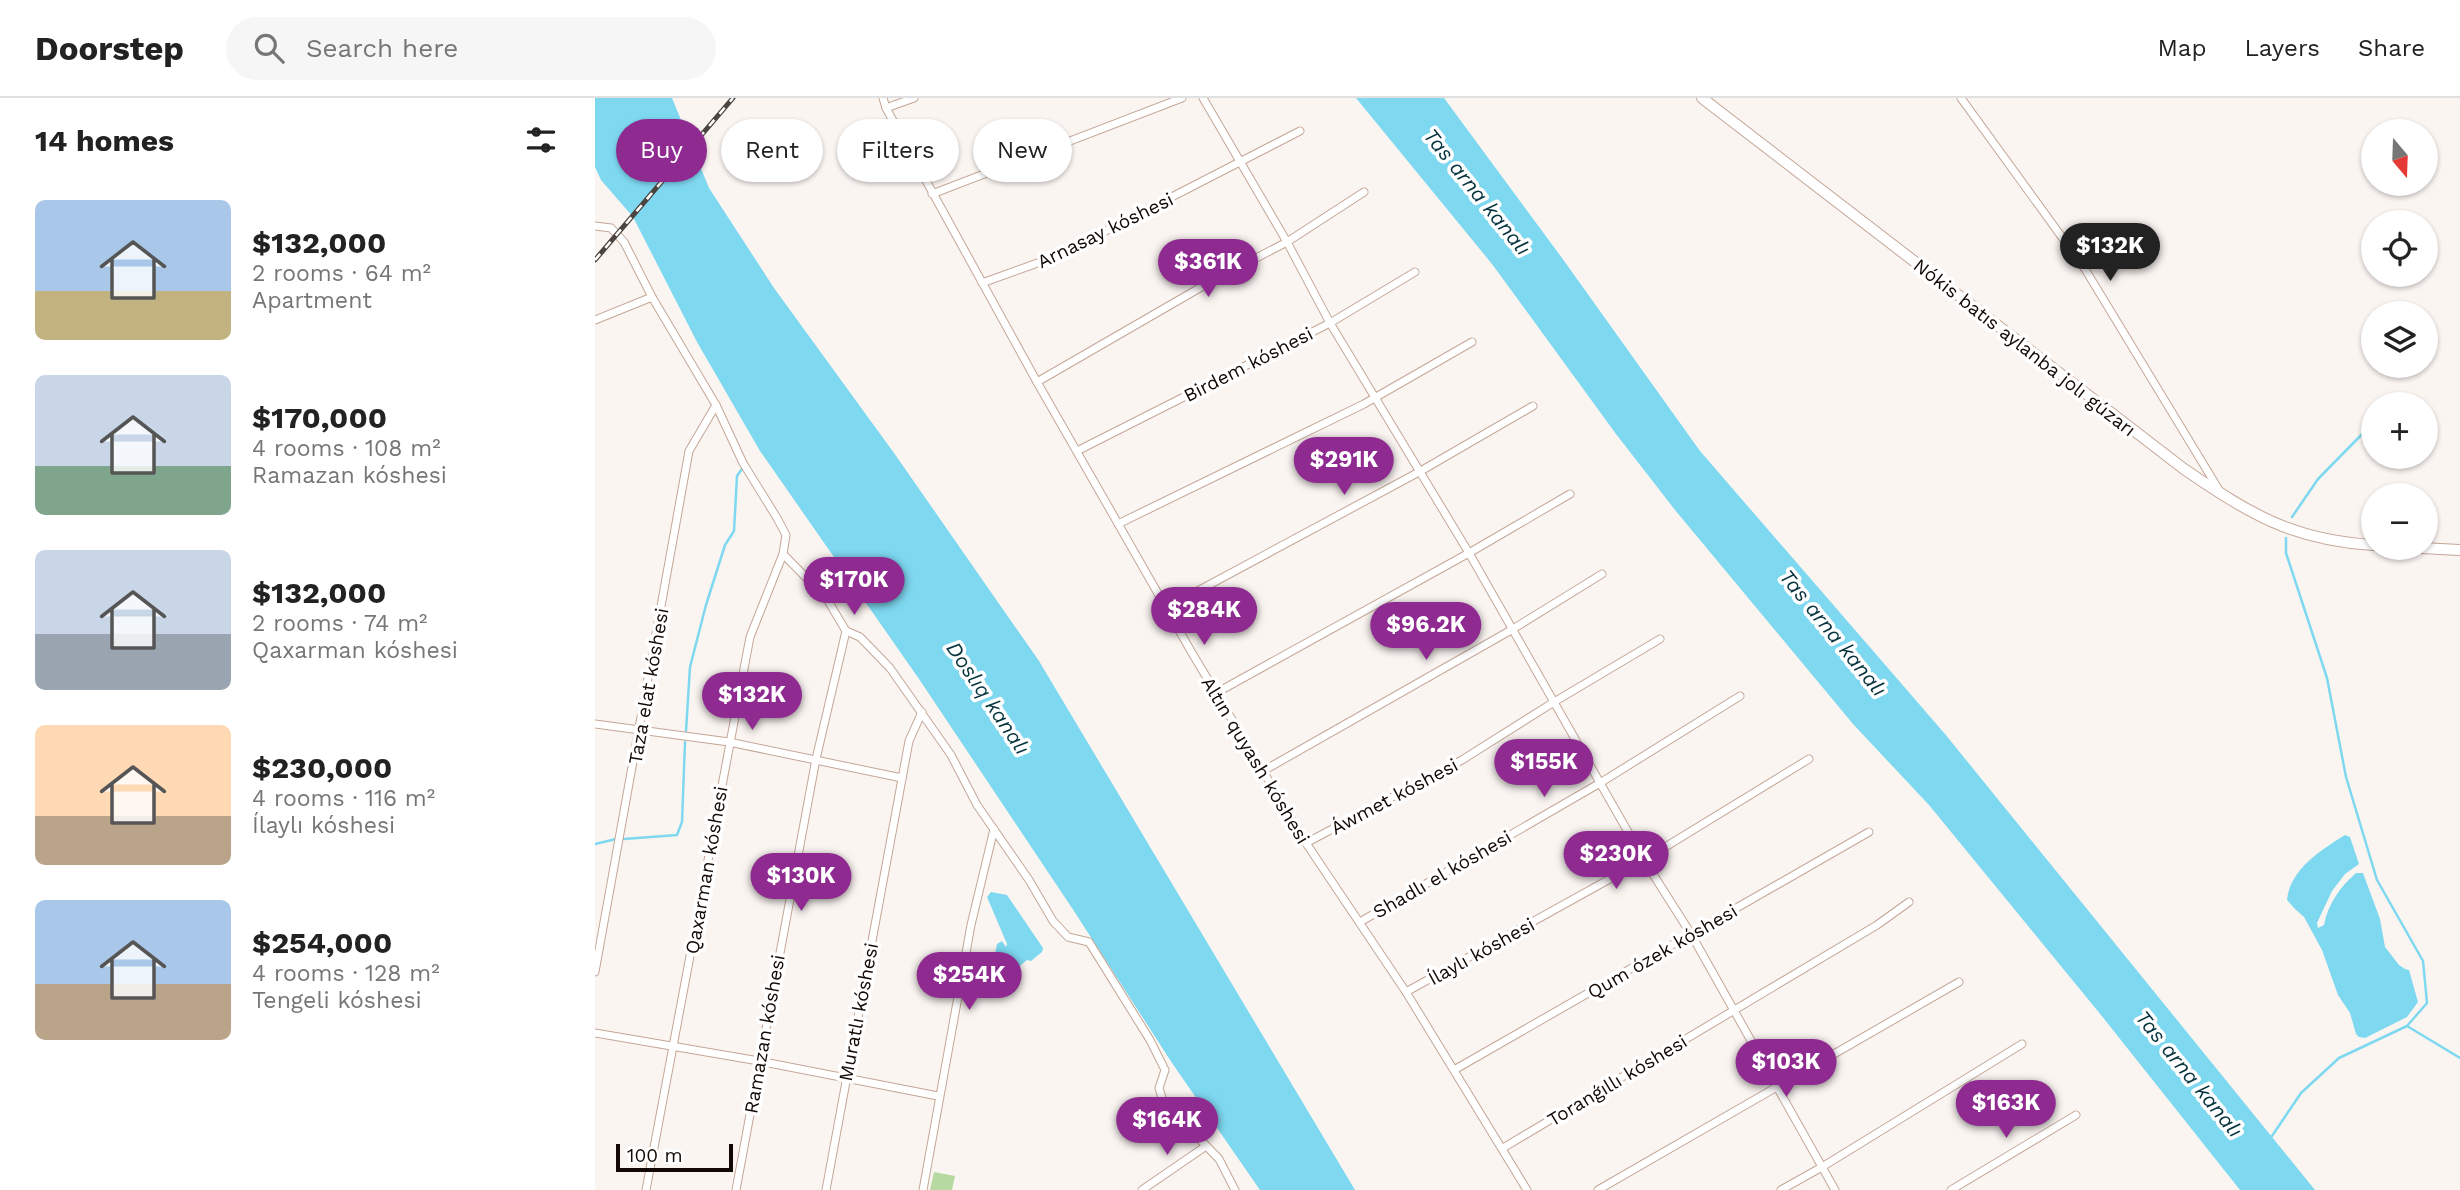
<!DOCTYPE html>
<html lang="en">
<head>
<meta charset="utf-8">
<style>
	:root { --surface:#fff; --page:#f6f6f6; --text:#222; --muted:#767676; --line:#e0e0e0; --accent:#8f2a91 }
	body { margin:0; font-family:"Work Sans",sans-serif; background:var(--page); color:var(--text); height:100vh; display:flex; flex-direction:column; font-size:26px; white-space:nowrap }
	* { box-sizing:border-box; margin:0 }
	p { font-size:23px; color:var(--muted) }
	.icon { flex:none; width:38px; height:38px; fill:none; stroke:currentColor; stroke-width:2; stroke-linecap:round; stroke-linejoin:round }
	.map { position:relative; flex:1; overflow:hidden }
	.drawer { display:flex; flex-direction:column; background:var(--surface); width:595px }
	.drawer>* { flex:none }
	.banner { position:absolute; left:21px; top:21px; width:665px; height:63px; display:flex; gap:14px }
	.needle { width:46px; rotate:161deg }
	.controls { position:absolute; left:1766px; top:21px; display:grid; gap:14px }
	.controls a { display:grid; place-items:center; width:77px; height:77px; border-radius:50%; background:var(--surface); box-shadow:0 2px 5px #0004; font-size:35px }
	.scale { position:absolute; left:21px; bottom:18px; width:117px; box-sizing:border-box; padding-left:7px; border:4px solid #120904; border-top:0; font-size:19px; line-height:24px; white-space:nowrap; color:#120904; -webkit-text-stroke:5px #fff; paint-order:stroke }
	.price { position:absolute; translate:-50% -60px; padding:0 16px; border-radius:24px; background:var(--accent); color:#fff; font-size:23px; line-height:46px; filter:drop-shadow(0 2px 4px #0008) }
	.price::after { content:''; position:absolute; left:50%; top:42px; width:21px; height:16px; margin-left:-10px; background:inherit; clip-path:polygon(0 0,100% 0,50% 100%) }
	.price.selected { background:#222; color:#fff }
	ul { padding:0; list-style:none }
	li { display:flex; align-items:center; gap:21px; height:175px; padding:0 35px }
	li span { display:grid; place-items:center; flex:none; width:196px; height:140px; border-radius:10px; color:#555 }
	li>.icon { margin-inline-start:auto }
	span .icon { width:84px; height:84px; fill:#fffc; stroke-width:1 }
	li b { font-size:30px }
	h2 { display:flex; justify-content:space-between; align-items:center; height:84px; padding:0 35px; font-size:30px }
	.tag { padding:0 24px; border-radius:32px; background:var(--surface); box-shadow:0 2px 5px #0004; font-size:24px; line-height:63px }
	.tag.selected { background:var(--accent); color:#fff }
	header { display:flex; align-items:center; gap:42px; box-sizing:border-box; height:98px; padding:0 35px; background:var(--surface); border-bottom:2px solid var(--line) }
	header strong { font-size:33px }
	nav { display:flex; gap:38px; margin-inline-start:auto; font-size:24px }
	.search { width:490px; height:63px; background:var(--page); display:flex; align-items:center; gap:18px; box-sizing:border-box; padding:0 24px; border-radius:38px; color:var(--muted); font-size:26px }
	main { display:flex; flex:1; min-height:0 }
	.map>svg:first-child { display:block }
</style>
</head>
<body>
<header>
<strong>Doorstep</strong>
<div class="search"><svg class="icon" aria-label="search" viewBox="0 0 24 24"><circle cx="10" cy="10" r="6"/><path d="M15 15l6 6"/></svg>Search here</div>
<nav><a>Map</a><a>Layers</a><a>Share</a></nav>
</header>
<main>
<section class="drawer">
<h2>14 homes<svg class="icon" aria-label="filters" viewBox="0 0 24 24"><path d="M4 7h16M4 17h16"/><circle cx="9" cy="7" r="2"/><circle cx="15" cy="17" r="2"/></svg></h2>
<ul>
<li><span style="background:linear-gradient(#a9c7e8 65%,#c2b280 0)"><svg class="icon" aria-label="home" viewBox="0 0 24 24"><path d="M3 11l9-7 9 7M6 9v11h12V9"/></svg></span><div><b>$132,000</b><p>2 rooms · 64 m²</p><p>Apartment</p></div></li>
<li><span style="background:linear-gradient(#c9d6e8 65%,#7fa58c 0)"><svg class="icon" aria-label="home" viewBox="0 0 24 24"><path d="M3 11l9-7 9 7M6 9v11h12V9"/></svg></span><div><b>$170,000</b><p>4 rooms · 108 m²</p><p>Ramazan kóshesi</p></div></li>
<li><span style="background:linear-gradient(#c9d6e8 60%,#9aa5b1 0)"><svg class="icon" aria-label="home" viewBox="0 0 24 24"><path d="M3 11l9-7 9 7M6 9v11h12V9"/></svg></span><div><b>$132,000</b><p>2 rooms · 74 m²</p><p>Qaxarman kóshesi</p></div></li>
<li><span style="background:linear-gradient(#ffd9b3 65%,#b9a48a 0)"><svg class="icon" aria-label="home" viewBox="0 0 24 24"><path d="M3 11l9-7 9 7M6 9v11h12V9"/></svg></span><div><b>$230,000</b><p>4 rooms · 116 m²</p><p>Ílaylı kóshesi</p></div></li>
<li><span style="background:linear-gradient(#a9c7e8 60%,#b9a48a 0)"><svg class="icon" aria-label="home" viewBox="0 0 24 24"><path d="M3 11l9-7 9 7M6 9v11h12V9"/></svg></span><div><b>$254,000</b><p>4 rooms · 128 m²</p><p>Tengeli kóshesi</p></div></li>
</ul>
</section>
<div class="map">
<svg width="1865" height="1092" viewBox="0 0 1865 1092">
	<rect width="100%" height="100%" fill="#fbf5f2"/>
	<path fill="#b6d9a2" d="M339,1074L360,1078L357,1092H335Z"/>
	<g fill="#7ed8f0">
		<path d="M0,0H77L114,90L179,190L299,355L444,563L760,1092H665L577,965L477,810L324,581L165,353L102,244L38,119L6,82L0,69Z"/>
		<path d="M761,0H849L967,160L1105,353L1350,636L1720,1092H1645L1506,917L1334,707L1258,626L1080,412L1021,336L897,166Z"/>
		<path d="M1750,737L1755,739L1764,766L1750,776L1737,793L1722,825L1723,830L1729,827C1733,806 1745,789 1761,775H1768L1785,821L1790,849L1804,867L1810,871L1814,872L1823,904L1812,919L1770,940L1764,939L1761,936L1755,915L1743,897L1727,852L1709,819L1700,811L1692,802C1695,771 1726,752 1750,737Z"/>
		<path d="M396,794L412,797L448,850L447,854L436,863L432,862L421,871L406,877L399,873L397,871L402,846L407,843L411,849L412,846L392,799Z"/>
	</g>
	<g fill="none" stroke-linecap="round" stroke-linejoin="round">
		<g stroke="#7ed8f0" stroke-width="2.5">
			<path d="M1697,419L1723,381L1778,325"/>
			<path d="M91,633L95,569L111,507L130,447L139,433L142,378L149,368"/>
			<path d="M29,741L82,737L87,724L90,644"/>
			<path d="M0,746L21,741"/>
			<path d="M1812,928L1865,960"/>
			<path d="M1677,1038L1706,995L1744,960L1812,928L1832,905L1828,863L1782,782L1751,679L1732,580L1691,455V440"/>
		</g>
		<defs>
			<g id="street">
				<path d="M288,0L291,10L442,284L597,555L711,745L811,894L932,1092"/>
				<path d="M608,0L692,144L735,225L874,455L1049,762L1096,836L1240,1092"/>
				<path d="M1366,0L1490,171L1624,392"/>
				<path d="M291,10L319,0"/>
				<path d="M337,96L587,0"/>
				<path d="M0,128L16,130L29,144L57,199L121,307L148,365L182,420L191,437L188,456L232,501L251,533L265,539L295,570L356,657L382,707L434,782L458,823L473,839L494,844L555,942L570,972L564,990L568,1003L624,1061L640,1092"/>
				<path d="M387,185L462,158L705,33"/>
				<path d="M0,222L57,199"/>
				<path d="M442,284L615,184L692,144L769,94"/>
				<path d="M482,353L735,225L820,174"/>
				<path d="M523,426L769,306L877,244"/>
				<path d="M571,510L824,374L938,308"/>
				<path d="M621,595L874,455L975,396"/>
				<path d="M0,626L134,644L307,680"/>
				<path d="M668,673L918,531L1007,476"/>
				<path d="M711,745L867,662L959,604L1065,541"/>
				<path d="M765,824L1005,685L1145,598"/>
				<path d="M0,874L94,353L121,307"/>
				<path d="M811,894L1049,762L1214,661"/>
				<path d="M0,935L164,963L343,998"/>
				<path d="M859,972L1274,734"/>
				<path d="M908,1050L1282,827L1314,804"/>
				<path d="M51,1092L155,539L188,456"/>
				<path d="M141,1092L221,661L251,533"/>
				<path d="M231,1092L314,643L327,614"/>
				<path d="M328,1092L376,827L399,731"/>
				<path d="M547,1092L611,1048"/>
				<path d="M1003,1092L1364,884"/>
				<path d="M1186,1092L1227,1069L1427,946"/>
				<path d="M1356,1092L1481,1017"/>
			</g>
			<g id="primary">
				<path d="M1107,0L1589,371C1655,416 1697,442 1778,447"/>
				<path d="M1826,450L1865,452"/>
			</g>
		</defs>
		<use href="#street" stroke="#c4a696" stroke-width="9"/>
		<use href="#primary" stroke="#c4a696" stroke-width="12"/>
		<use href="#street" stroke="#fff" stroke-width="7"/>
		<use href="#primary" stroke="#fff" stroke-width="10"/>
		<defs>
			<path id="rail" d="M0,162L138,0"/>
		</defs>
		<use href="#rail" stroke="#4c443f" stroke-width="5"/>
		<use href="#rail" stroke="#fff" stroke-width="2.5" stroke-dasharray="8" stroke-linecap="butt"/>
	</g>
	<g text-anchor="middle" stroke-width="7" stroke-linejoin="round" paint-order="stroke">
		<g font-size="19" fill="#120904" stroke="#fff">
			<text transform="translate(510 132) rotate(-26)" y="7">Arnasay kóshesi</text>
			<text transform="translate(1430 249) rotate(38)" y="7">Nókis batıs aylanba jolı gúzarı</text>
			<text transform="translate(653 266) rotate(-27)" y="7">Birdem kóshesi</text>
			<text transform="translate(53 588) rotate(-80)" y="7">Taza elat kóshesi</text>
			<text transform="translate(661 662) rotate(59)" y="7">Altın quyash kóshesi</text>
			<text transform="translate(799 698) rotate(-28)" y="7">Áwmet kóshesi</text>
			<text transform="translate(111 772) rotate(-80)" y="7">Qaxarman kóshesi</text>
			<text transform="translate(847 776) rotate(-30)" y="7">Shadlı el kóshesi</text>
			<text transform="translate(886 853) rotate(-29)" y="7">Ílaylı kóshesi</text>
			<text transform="translate(1067 853) rotate(-30)" y="7">Qum ózek kóshesi</text>
			<text transform="translate(263 914) rotate(-79)" y="7">Muratlı kóshesi</text>
			<text transform="translate(169 936) rotate(-80)" y="7">Ramazan kóshesi</text>
			<text transform="translate(1022 982) rotate(-31)" y="7">Toranǵıllı kóshesi</text>
		</g>
		<g font-size="21" font-style="italic" fill="#06333d" stroke="#fff">
			<text transform="translate(882 94) rotate(51)" y="7">Tas arna kanalı</text>
			<text transform="translate(1238 535) rotate(51)" y="7">Tas arna kanalı</text>
			<text transform="translate(393 600) rotate(56)" y="7">Doslıq kanalı</text>
			<text transform="translate(1594 976) rotate(51)" y="7">Tas arna kanalı</text>
		</g>
	</g>
</svg>
<div class="controls">
<a><svg class="needle" viewBox="-14 -14 28 28"><path d="M0-13l5 13h-10z" fill="#e53935"/><path d="M0 13l5-13h-10z" fill="#767676"/></svg></a>
<a><svg class="icon" aria-label="locate" viewBox="0 0 24 24"><circle cx="12" cy="12" r="6"/><path d="M12 2v4M12 18v4M2 12h4M18 12h4"/></svg></a>
<a><svg class="icon" aria-label="layers" viewBox="0 0 24 24"><path d="M12 4l9 5-9 5-9-5zM3 14l9 5 9-5"/></svg></a>
<a>+</a>
<a>−</a>
</div>
<div class="scale">100 m</div>
<b class="price selected" style="left:1515px;top:185px">$132K</b>
<b class="price" style="left:613px;top:201px">$361K</b>
<b class="price" style="left:749px;top:399px">$291K</b>
<b class="price" style="left:259px;top:519px">$170K</b>
<b class="price" style="left:609px;top:549px">$284K</b>
<b class="price" style="left:831px;top:564px">$96.2K</b>
<b class="price" style="left:157px;top:634px">$132K</b>
<b class="price" style="left:949px;top:701px">$155K</b>
<b class="price" style="left:1021px;top:793px">$230K</b>
<b class="price" style="left:206px;top:815px">$130K</b>
<b class="price" style="left:374px;top:914px">$254K</b>
<b class="price" style="left:1191px;top:1001px">$103K</b>
<b class="price" style="left:1411px;top:1042px">$163K</b>
<b class="price" style="left:572px;top:1059px">$164K</b>
<div class="banner">
<a class="tag selected">Buy</a>
<a class="tag">Rent</a>
<a class="tag">Filters</a>
<a class="tag">New</a>
</div>
</div>
</main>
</body>
</html>
